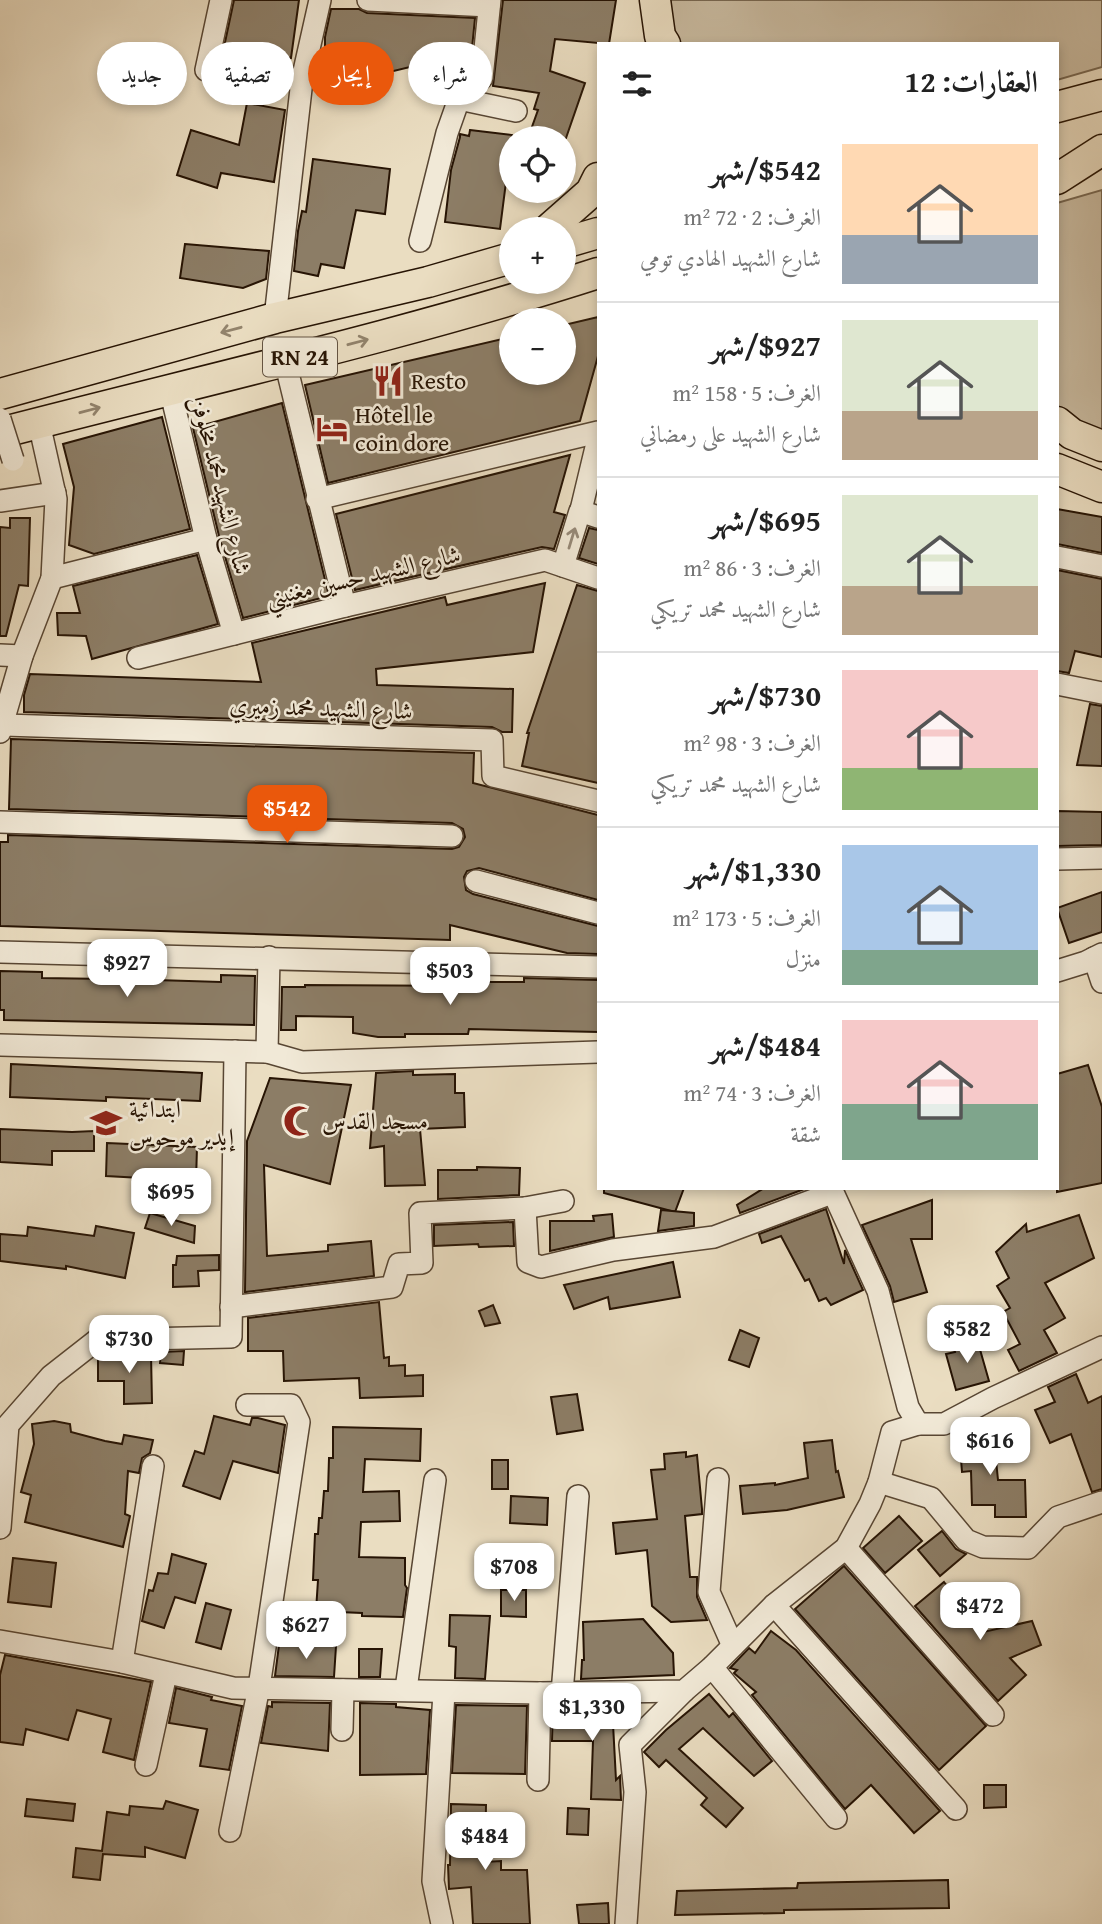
<!DOCTYPE html>
<html lang="ar">
<head>
<meta charset="utf-8">
<style>
	:root { --surface:#fff; --page:#f2f2f2; --text:#222; --muted:#767676; --line:#e0e0e0; --accent:#ea580c }
	body { margin:0; font-family:"Gentium Book Plus",Amiri,serif; background:var(--page); color:var(--text); direction:rtl; height:100vh; display:flex; flex-direction:column; font-size:26px; white-space:nowrap }
	* { box-sizing:border-box; margin:0 }
	p { font-size:23px; color:var(--muted) }
	.icon { flex:none; width:38px; height:38px; fill:none; stroke:currentColor; stroke-width:2; stroke-linecap:round; stroke-linejoin:round }
	.map { position:relative; flex:1; overflow:hidden; direction:ltr }
	.details { position:absolute; left:597px; top:42px; width:462px; height:1148px; display:flex; flex-direction:column; background:var(--surface); border-radius:0px; box-shadow:0 4px 10px #0003; direction:rtl }
	.details>* { flex:none }
	.top-card { position:absolute; left:21px; top:42px; width:471px; height:63px; direction:rtl; display:flex; gap:14px }
	.buttons { position:absolute; left:499px; top:126px; display:grid; gap:14px }
	.buttons a { display:grid; place-items:center; width:77px; height:77px; border-radius:50%; background:var(--surface); box-shadow:0 4px 10px #0003; font-size:35px }
	.price { position:absolute; translate:-50% -60px; padding:0 16px; border-radius:14px; background:#fff; color:#222; font-size:23px; line-height:46px; filter:drop-shadow(0 2px 4px #0008) }
	.price::after { content:''; position:absolute; left:50%; top:42px; width:21px; height:16px; margin-left:-10px; background:inherit; clip-path:polygon(0 0,100% 0,50% 100%) }
	.price.current { background:var(--accent); color:#fff }
	ul { padding:0; list-style:none }
	li { display:flex; align-items:center; gap:21px; height:175px; padding:0 21px }
	li+li { border-top:2px solid var(--line) }
	li span { display:grid; place-items:center; flex:none; width:196px; height:140px; border-radius:0px; color:#555 }
	li>.icon { margin-inline-start:auto }
	span .icon { width:84px; height:84px; fill:#fffc; stroke-width:1 }
	li b { font-size:30px }
	h2 { display:flex; justify-content:space-between; align-items:center; height:84px; padding:0 21px; font-size:30px }
	.pill { padding:0 24px; border-radius:32px; background:var(--surface); box-shadow:0 4px 10px #0003; font-size:24px; line-height:63px }
	.pill.current { background:var(--accent); color:#fff }
	.map>svg:first-child { display:block }
</style>
</head>
<body>
<div class="map">
<svg width="1102" height="1924" viewBox="0 0 1102 1924">
	<rect width="100%" height="100%" fill="#eaddc1"/>
	<filter id="stains"><feTurbulence type="fractalNoise" baseFrequency=".00286" numOctaves="4"/><feColorMatrix values="0 0 0 0 .2 0 0 0 0 .09 0 0 0 0 .02 0 0 0 .5 -.17"/></filter>
	<radialGradient id="worn" r=".72"><stop offset=".6" stop-color="#630" stop-opacity="0"/><stop offset="1" stop-color="#630" stop-opacity=".3"/></radialGradient>
	<g fill="#c9bba1" stroke="#786852" stroke-width="2">
		<path d="M671,0H1102V67L1057,80V44H678L670,12Z"/>
		<path d="M1102,190V442L1057,418V203Z"/>
	</g>
	<g fill="#8c7d66" stroke="#271404" stroke-width="2">
		<path d="M234,0H299L291,58L224,47Z"/>
		<path d="M503,0H616L609,44L555,39L550,71L585,83L566,138H528L538,110L534,109L539,93L493,86Z"/>
		<path d="M331,9H359L367,13L475,18L470,68L436,84L414,66L385,73V92H325V37Z"/>
		<path d="M247,103L285,110L274,182L221,173L217,188L177,175L191,130L239,145Z"/>
		<path d="M470,130L512,135L500,229L445,222L451,170L460,137V134L469,136Z"/>
		<path d="M313,159L390,169L385,214L356,210L344,268L321,264L318,276L294,271L298,231L302,211L306,212Z"/>
		<path d="M185,244L269,251L266,279L243,288L180,278Z"/>
		<path d="M598,317V356L580,421L328,483L305,385L511,337V373H564V325Z"/>
		<path d="M282,403L329,596L243,618L219,536L193,428Z"/>
		<path d="M162,417L190,529L94,554L69,545L74,487L63,444Z"/>
		<path d="M570,455L554,512L565,515L554,549L542,547L355,590L336,514Z"/>
		<path d="M1057,509L1102,517V553L1057,544Z"/>
		<path d="M10,518H30L28,586L19,585L6,636H0V527L10,528Z"/>
		<path d="M589,528L598,530V564L579,558Z"/>
		<path d="M197,555L218,624L92,659L86,636L58,635L57,613H80L73,586Z"/>
		<path d="M1057,570L1102,579V657L1075,651L1069,673L1057,671Z"/>
		<path d="M545,583L533,652L376,669L377,685L513,689L512,732H502L492,727L24,712V695L30,674L261,682L252,643L445,597L447,605Z"/>
		<path d="M577,585L598,591V783L522,766L529,733H527Z"/>
		<path d="M1090,704L1102,706V766L1077,765Z"/>
		<path d="M11,739L474,753L473,783L598,815V900L479,868L467,871L464,877L466,890L473,894L598,926V954L567,953L450,925V940L0,926V842H8V835L452,849L459,847L465,837L463,829L452,823L9,809Z"/>
		<path d="M1057,811L1102,812V845L1057,846Z"/>
		<path d="M1102,892V932L1069,943L1057,908Z"/>
		<path d="M0,971L42,972V978L107,979V973L156,974V980L221,982V975L255,976L254,1025L4,1020V1010H0Z"/>
		<path d="M524,978L598,980V1032L469,1029L468,1034H405V1037H378L353,1033V1017L296,1016V1030H281L282,987H305V985L480,986V982H524Z"/>
		<path d="M11,1064L202,1073L200,1101L106,1097V1101L10,1097Z"/>
		<path d="M1088,1065L1102,1107V1183L1057,1192V1074Z"/>
		<path d="M413,1071V1075L455,1074V1093H464L465,1127L420,1129L425,1185L385,1186L384,1146L370,1148L376,1073Z"/>
		<path d="M270,1078L351,1085L330,1184L264,1165L267,1256L328,1251V1245L371,1241L374,1276L245,1292L247,1141Z"/>
		<path d="M0,1129L72,1132L94,1131V1151H52V1165L0,1162Z"/>
		<path d="M107,1143L197,1147L196,1181L106,1176Z"/>
		<path d="M477,1167L520,1168L519,1195L438,1199V1170H477Z"/>
		<path d="M604,1188H684L675,1212L604,1193Z"/>
		<path d="M764,1188H807L740,1213L737,1205Z"/>
		<path d="M932,1200V1239H911L927,1292L894,1302L890,1286L862,1225Z"/>
		<path d="M826,1209L844,1264L845,1250L863,1290L831,1305L826,1298L819,1301L809,1279L805,1281L781,1236L762,1243L759,1234Z"/>
		<path d="M661,1210L694,1213V1226L658,1231Z"/>
		<path d="M150,1213L195,1226L194,1243L145,1228Z"/>
		<path d="M612,1214L614,1237L550,1251V1221H594L593,1216Z"/>
		<path d="M1079,1215L1094,1258L1045,1283L1065,1318L1044,1330L1057,1353L1019,1371L1008,1350L1020,1344L1003,1312L1010,1308L997,1286L1009,1278L996,1252L1026,1224L1027,1232Z"/>
		<path d="M513,1222L514,1246L479,1247L478,1244L434,1246V1225Z"/>
		<path d="M96,1226L134,1233L125,1278L66,1266V1269L0,1261V1234L27,1236L28,1227L94,1236Z"/>
		<path d="M219,1255V1270L198,1271L199,1286L173,1287V1265H176L177,1256Z"/>
		<path d="M673,1262L680,1297L610,1309L608,1297L574,1309L564,1285Z"/>
		<path d="M379,1302L384,1358L389,1357V1366L405,1365V1376L423,1375V1396L360,1398L359,1378L284,1381L283,1351H248V1318Z"/>
		<path d="M493,1305L500,1323L485,1326L479,1311Z"/>
		<path d="M740,1330L759,1338L749,1367L729,1360Z"/>
		<path d="M977,1339L989,1381L956,1390L946,1354L955,1352L953,1345Z"/>
		<path d="M184,1351L183,1365L160,1363L161,1352Z"/>
		<path d="M102,1353L151,1354L152,1403L124,1404V1381H98V1356Z"/>
		<path d="M1076,1374L1088,1403L1102,1396V1489L1092,1492L1071,1434L1050,1443L1035,1410L1055,1402L1048,1387Z"/>
		<path d="M577,1394L583,1430L557,1434L551,1397Z"/>
		<path d="M214,1416L250,1425L252,1418H258L285,1425L278,1473L233,1461L220,1499L183,1486L195,1451L204,1454Z"/>
		<path d="M54,1421L70,1424L71,1432L105,1441L122,1444L124,1435L153,1440L150,1453L142,1458L139,1473L128,1471L125,1514L130,1516L123,1547L25,1522L31,1495L21,1492L34,1444L32,1424Z"/>
		<path d="M333,1427L421,1429L420,1461L365,1459L363,1492L399,1491L400,1521L361,1522L359,1557L405,1558V1585L407,1588L403,1617L362,1616V1613L316,1611L318,1580H313L315,1534H318L319,1518H322L324,1491H328L329,1458H333Z"/>
		<path d="M993,1430L998,1480H1025L1026,1517H995V1505H972L971,1471L962,1472L959,1434Z"/>
		<path d="M832,1440L836,1472L838,1471L844,1497L787,1510L743,1514L740,1486L775,1483V1485L808,1478L804,1443Z"/>
		<path d="M686,1452V1457L697,1455L702,1509V1514L685,1516L690,1577H697V1597L707,1620L671,1622L652,1606L647,1550L616,1554L613,1523L657,1519L651,1470L665,1469L664,1454Z"/>
		<rect x="492" y="1460" width="16" height="29"/>
		<path d="M511,1496L548,1498L547,1525L510,1523Z"/>
		<path d="M899,1516L922,1541L885,1573L863,1548Z"/>
		<path d="M942,1531L956,1549L966,1554L940,1576L918,1550Z"/>
		<path d="M172,1554L206,1564L195,1603L175,1597L164,1628L142,1621L149,1590L153,1591L158,1573L168,1574Z"/>
		<path d="M13,1558L56,1563L51,1607L8,1602Z"/>
		<path d="M844,1566L986,1726L939,1770L795,1609Z"/>
		<path d="M944,1582L964,1607L959,1612L979,1633L1032,1621L1041,1645L1010,1658L1026,1675L998,1701L915,1606Z"/>
		<path d="M501,1590H526V1617L501,1616Z"/>
		<path d="M206,1603L231,1610L221,1649L196,1642Z"/>
		<path d="M450,1615L490,1616L485,1679L455,1678L456,1647L449,1646Z"/>
		<path d="M643,1619L673,1653L674,1675L581,1679L582,1660H584L583,1622Z"/>
		<path d="M771,1631L796,1650L940,1811L914,1833L871,1785L845,1809L752,1695L756,1692L735,1674L734,1673L737,1670L730,1668L749,1648L755,1653Z"/>
		<path d="M279,1645L336,1646L334,1677L275,1676Z"/>
		<path d="M359,1649H382L380,1677H359Z"/>
		<path d="M5,1655L151,1682L134,1760L103,1752L111,1719L77,1710L68,1740L26,1729L23,1745L0,1742V1675Z"/>
		<path d="M176,1688L212,1697L211,1700L242,1706L229,1770L200,1766L207,1729L169,1723Z"/>
		<path d="M709,1694L729,1717L733,1713L772,1761L754,1776L703,1728L679,1749L743,1808L726,1827L701,1805L707,1798L666,1760L659,1767L644,1752L666,1730Z"/>
		<path d="M272,1702L330,1703L328,1751L261,1743L268,1706L272,1707Z"/>
		<path d="M360,1703L396,1704V1707L430,1710L426,1774L360,1775Z"/>
		<path d="M456,1705L527,1706L525,1774L452,1773Z"/>
		<path d="M612,1705L616,1780L620,1776L621,1800L591,1799L593,1741H552L553,1706Z"/>
		<path d="M984,1785H1006V1807L984,1808Z"/>
		<path d="M27,1799L75,1804L73,1821L25,1816Z"/>
		<path d="M166,1801L198,1810L185,1858L145,1847V1857L103,1854L100,1880L73,1877L76,1848L102,1851L107,1812L129,1815L130,1806L163,1809Z"/>
		<path d="M451,1804L486,1805L485,1862L501,1861V1870H527L530,1924H473L471,1887L449,1889L448,1865H450Z"/>
		<path d="M568,1808L589,1809L588,1835L567,1834Z"/>
		<path d="M948,1880L949,1908L784,1910V1913L675,1915L677,1891L797,1888L798,1883Z"/>
		<path d="M608,1903L609,1924H579L577,1905Z"/>
	</g>
	<g fill="none" stroke-linecap="round" stroke-linejoin="round">
		<defs>
			<g id="minor">
				<path d="M221,0L206,70L302,80"/>
				<path d="M368,0L489,6"/>
				<path d="M459,99L516,111"/>
				<path d="M420,241L447,133L459,99L482,78L490,0"/>
				<path d="M275,318L302,80L320,0"/>
				<path d="M285,361L345,606"/>
				<path d="M170,389L206,539L234,634"/>
				<path d="M317,499L598,432"/>
				<path d="M0,501L55,493"/>
				<path d="M581,510L598,439"/>
				<path d="M1057,557L1102,566"/>
				<path d="M563,566L580,511L598,517"/>
				<path d="M52,578L206,539"/>
				<path d="M0,655L22,656"/>
				<path d="M138,658L345,606L545,560L598,578"/>
				<path d="M1057,684L1102,693"/>
				<path d="M4,725L492,740L493,776L598,801"/>
				<path d="M0,732L22,656L52,578L56,499L39,423"/>
				<path d="M0,822L452,836"/>
				<path d="M1057,859L1102,858"/>
				<path d="M476,881L598,913"/>
				<path d="M0,952L598,967"/>
				<path d="M1094,958L1102,982"/>
				<path d="M1057,971L1086,962L1102,954"/>
				<path d="M0,1045L267,1052L302,1062L598,1052"/>
				<path d="M267,1052L269,957"/>
				<path d="M525,1208L528,1262L541,1267L613,1250L714,1237L832,1193"/>
				<path d="M231,1307L392,1287L399,1264L422,1263L420,1213L525,1208L563,1201"/>
				<path d="M918,1424H944L993,1398L1102,1347"/>
				<path d="M718,1479L709,1592L733,1646"/>
				<path d="M879,1482L931,1498L966,1540L983,1547L1028,1548L1058,1517L1102,1502"/>
				<path d="M0,1528L8,1425L51,1376L97,1340L231,1337L235,1051"/>
				<path d="M846,1548L993,1715"/>
				<path d="M774,1605L956,1809"/>
				<path d="M0,1641L122,1662L233,1688L540,1693L684,1691L712,1667L774,1605L846,1548L870,1504L879,1482L892,1432L918,1424L908,1407L878,1291L831,1188"/>
				<path d="M122,1662L153,1466"/>
				<path d="M712,1667L836,1818"/>
				<path d="M406,1689L435,1480"/>
				<path d="M562,1693L578,1496"/>
				<path d="M342,1730L343,1690"/>
				<path d="M146,1765L166,1674"/>
				<path d="M538,1780L540,1693"/>
				<path d="M230,1831L259,1687L299,1422L291,1405H247"/>
				<path d="M442,1924L433,1881L444,1692"/>
				<path d="M626,1924L635,1792L630,1745L684,1691"/>
			</g>
			<g id="highway">
				<path d="M655,0L660,36L665,44"/>
				<path d="M1057,107L1102,95"/>
				<path d="M1057,179L1102,150"/>
				<path d="M549,229L591,192L598,178"/>
				<path d="M564,243L598,233"/>
				<path d="M0,394L275,318L428,282L511,258"/>
				<path d="M1057,422L1072,434L1102,446"/>
				<path d="M0,433C200,381 402,336 598,273"/>
				<path d="M1057,469L1102,487"/>
			</g>
		</defs>
		<use href="#minor" stroke="#584633" stroke-width="24"/>
		<use href="#highway" stroke="#271404" stroke-width="33"/>
		<use href="#minor" stroke="#f1e9d7" stroke-width="21"/>
		<use href="#highway" stroke="#eaddc1" stroke-width="30"/>
		<defs>
			<path id="minor-bridge" d="M0,419L13,460"/>
		</defs>
		<use href="#minor-bridge" stroke="#584633" stroke-width="24" stroke-linecap="butt"/>
		<use href="#minor-bridge" stroke="#f1e9d7" stroke-width="21"/>
	</g>
	<defs><path id="oneway-shaft" d="M-6 0H5M1.5-3L5.5 0L1.5 3" fill="none" stroke-width="1.6" stroke-linecap="round" stroke-linejoin="round" transform="scale(1.75)"/></defs>
	<g stroke="#92836c">
		<use href="#oneway-shaft" transform="translate(231 330) rotate(165)"/>
		<use href="#oneway-shaft" transform="translate(358 342) rotate(-15)"/>
		<use href="#oneway-shaft" transform="translate(90 410) rotate(-15)"/>
	</g>
	<use stroke="#968978" href="#oneway-shaft" transform="translate(572 538) rotate(-73)"/>
	<defs>
		<symbol id="restaurant-bare" viewBox="-9 -9 18 18"><path d="M-5-6h1v4h1v-4h1v4h1v-4h1v5L-1.5 .5V6h-2V.5L-5-1ZM5-6V6H3V1.5H1.5Q1.5-4 5-6Z" fill="#8f2418" stroke="#f1e9d7" stroke-width="2.5" paint-order="stroke"/></symbol>
		<symbol id="hotel-bare" viewBox="-9 -9 18 18"><path d="M-6-4.5h1.5V1H6V5H4.5V3h-9V5H-6ZM-4 0a1.8 1.8 0 1 1 3.6 0ZM.5 0V-2.5h3Q6-2.5 6 0Z" fill="#8f2418" stroke="#f1e9d7" stroke-width="2.5" paint-order="stroke"/></symbol>
		<symbol id="mosque-bare" viewBox="-9 -9 18 18"><path d="M3.5-4.9A6 6 0 1 0 3.5 4.9A5 5 0 1 1 3.5-4.9Z" fill="#8f2418" stroke="#f1e9d7" stroke-width="2.5" paint-order="stroke"/></symbol>
		<symbol id="school-bare" viewBox="-9 -9 18 18"><path d="M0-5L7-2L0 1L-7-2ZM-4 1L0 2.5L4 1V4Q0 6-4 4Z" fill="#8f2418" stroke="#f1e9d7" stroke-width="2.5" paint-order="stroke"/></symbol>
	</defs>
	<g fill-rule="evenodd">
		<use href="#restaurant-bare" x="366" y="359" width="44" height="44"/>
		<use href="#hotel-bare" x="310" y="407" width="44" height="44"/>
		<use href="#mosque-bare" x="277" y="1099" width="44" height="44"/>
		<use href="#school-bare" x="84" y="1101" width="44" height="44"/>
	</g>
	<g text-anchor="middle" stroke-width="5" stroke-linejoin="round" paint-order="stroke">
		<rect fill="#f1e9d7" stroke="#645443" stroke-width="2" x="263" y="337.5" width="74" height="39" rx="5"/>
		<g font-size="23" font-weight="bold" fill="#271404">
			<text x="300" y="365">RN 24</text>
		</g>
		<g font-size="24" fill="#271404" stroke="#f1e9d7" text-anchor="start">
			<text x="411" y="389">Resto</text>
			<text x="355" y="423">Hôtel le<tspan x="355" dy="28">coin dore</tspan></text>
			<text x="129" y="1117">ابتدائية<tspan x="129" dy="28">إيدير موحوس</tspan></text>
			<text x="322" y="1129">مسجد القدس</text>
		</g>
		<g font-size="24" fill="#271404" stroke="#f1e9d7">
			<text transform="translate(221 485) rotate(76)" y="8">شارع الشهيد محمد مخلوفن</text>
			<text transform="translate(363 576) rotate(-13)" y="8">شارع الشهيد حسين مغنيني</text>
			<text transform="translate(321 708) rotate(2)" y="8">شارع الشهيد محمد زميري</text>
		</g>
	</g>
	<rect width="100%" height="100%" filter="url(#stains)"/>
	<rect width="100%" height="100%" fill="url(#worn)"/>
</svg>
<div class="buttons">
<a><svg class="icon" aria-label="locate" viewBox="0 0 24 24"><circle cx="12" cy="12" r="6"/><path d="M12 2v4M12 18v4M2 12h4M18 12h4"/></svg></a>
<a>+</a>
<a>−</a>
</div>
<b class="price current" style="left:287px;top:845px">$542</b>
<b class="price" style="left:127px;top:999px">$927</b>
<b class="price" style="left:450px;top:1007px">$503</b>
<b class="price" style="left:171px;top:1228px">$695</b>
<b class="price" style="left:967px;top:1365px">$582</b>
<b class="price" style="left:129px;top:1375px">$730</b>
<b class="price" style="left:990px;top:1477px">$616</b>
<b class="price" style="left:514px;top:1603px">$708</b>
<b class="price" style="left:980px;top:1642px">$472</b>
<b class="price" style="left:306px;top:1661px">$627</b>
<b class="price" style="left:592px;top:1743px">$1,330</b>
<b class="price" style="left:485px;top:1872px">$484</b>
<div class="top-card">
<a class="pill">شراء</a>
<a class="pill current">إيجار</a>
<a class="pill">تصفية</a>
<a class="pill">جديد</a>
</div>
<section class="details">
<h2>العقارات: 12<svg class="icon" aria-label="filters" viewBox="0 0 24 24"><path d="M4 7h16M4 17h16"/><circle cx="9" cy="7" r="2"/><circle cx="15" cy="17" r="2"/></svg></h2>
<ul>
<li><span style="background:linear-gradient(#ffd9b3 65%,#9aa5b1 0)"><svg class="icon" aria-label="home" viewBox="0 0 24 24"><path d="M3 11l9-7 9 7M6 9v11h12V9"/></svg></span><div><b>$542/شهر</b><p>الغرف: 2 · 72 m²</p><p>شارع الشهيد الهادي تومي</p></div></li>
<li><span style="background:linear-gradient(#dfe7d0 65%,#b9a48a 0)"><svg class="icon" aria-label="home" viewBox="0 0 24 24"><path d="M3 11l9-7 9 7M6 9v11h12V9"/></svg></span><div><b>$927/شهر</b><p>الغرف: 5 · 158 m²</p><p>شارع الشهيد على رمضاني</p></div></li>
<li><span style="background:linear-gradient(#dfe7d0 65%,#b9a48a 0)"><svg class="icon" aria-label="home" viewBox="0 0 24 24"><path d="M3 11l9-7 9 7M6 9v11h12V9"/></svg></span><div><b>$695/شهر</b><p>الغرف: 3 · 86 m²</p><p>شارع الشهيد محمد تريكي</p></div></li>
<li><span style="background:linear-gradient(#f6c9c9 70%,#8fb573 0)"><svg class="icon" aria-label="home" viewBox="0 0 24 24"><path d="M3 11l9-7 9 7M6 9v11h12V9"/></svg></span><div><b>$730/شهر</b><p>الغرف: 3 · 98 m²</p><p>شارع الشهيد محمد تريكي</p></div></li>
<li><span style="background:linear-gradient(#a9c7e8 75%,#7fa58c 0)"><svg class="icon" aria-label="home" viewBox="0 0 24 24"><path d="M3 11l9-7 9 7M6 9v11h12V9"/></svg></span><div><b>$1,330/شهر</b><p>الغرف: 5 · 173 m²</p><p>منزل</p></div></li>
<li><span style="background:linear-gradient(#f6c9c9 60%,#7fa58c 0)"><svg class="icon" aria-label="home" viewBox="0 0 24 24"><path d="M3 11l9-7 9 7M6 9v11h12V9"/></svg></span><div><b>$484/شهر</b><p>الغرف: 3 · 74 m²</p><p>شقة</p></div></li>
</ul>
</section>
</div>
</body>
</html>
